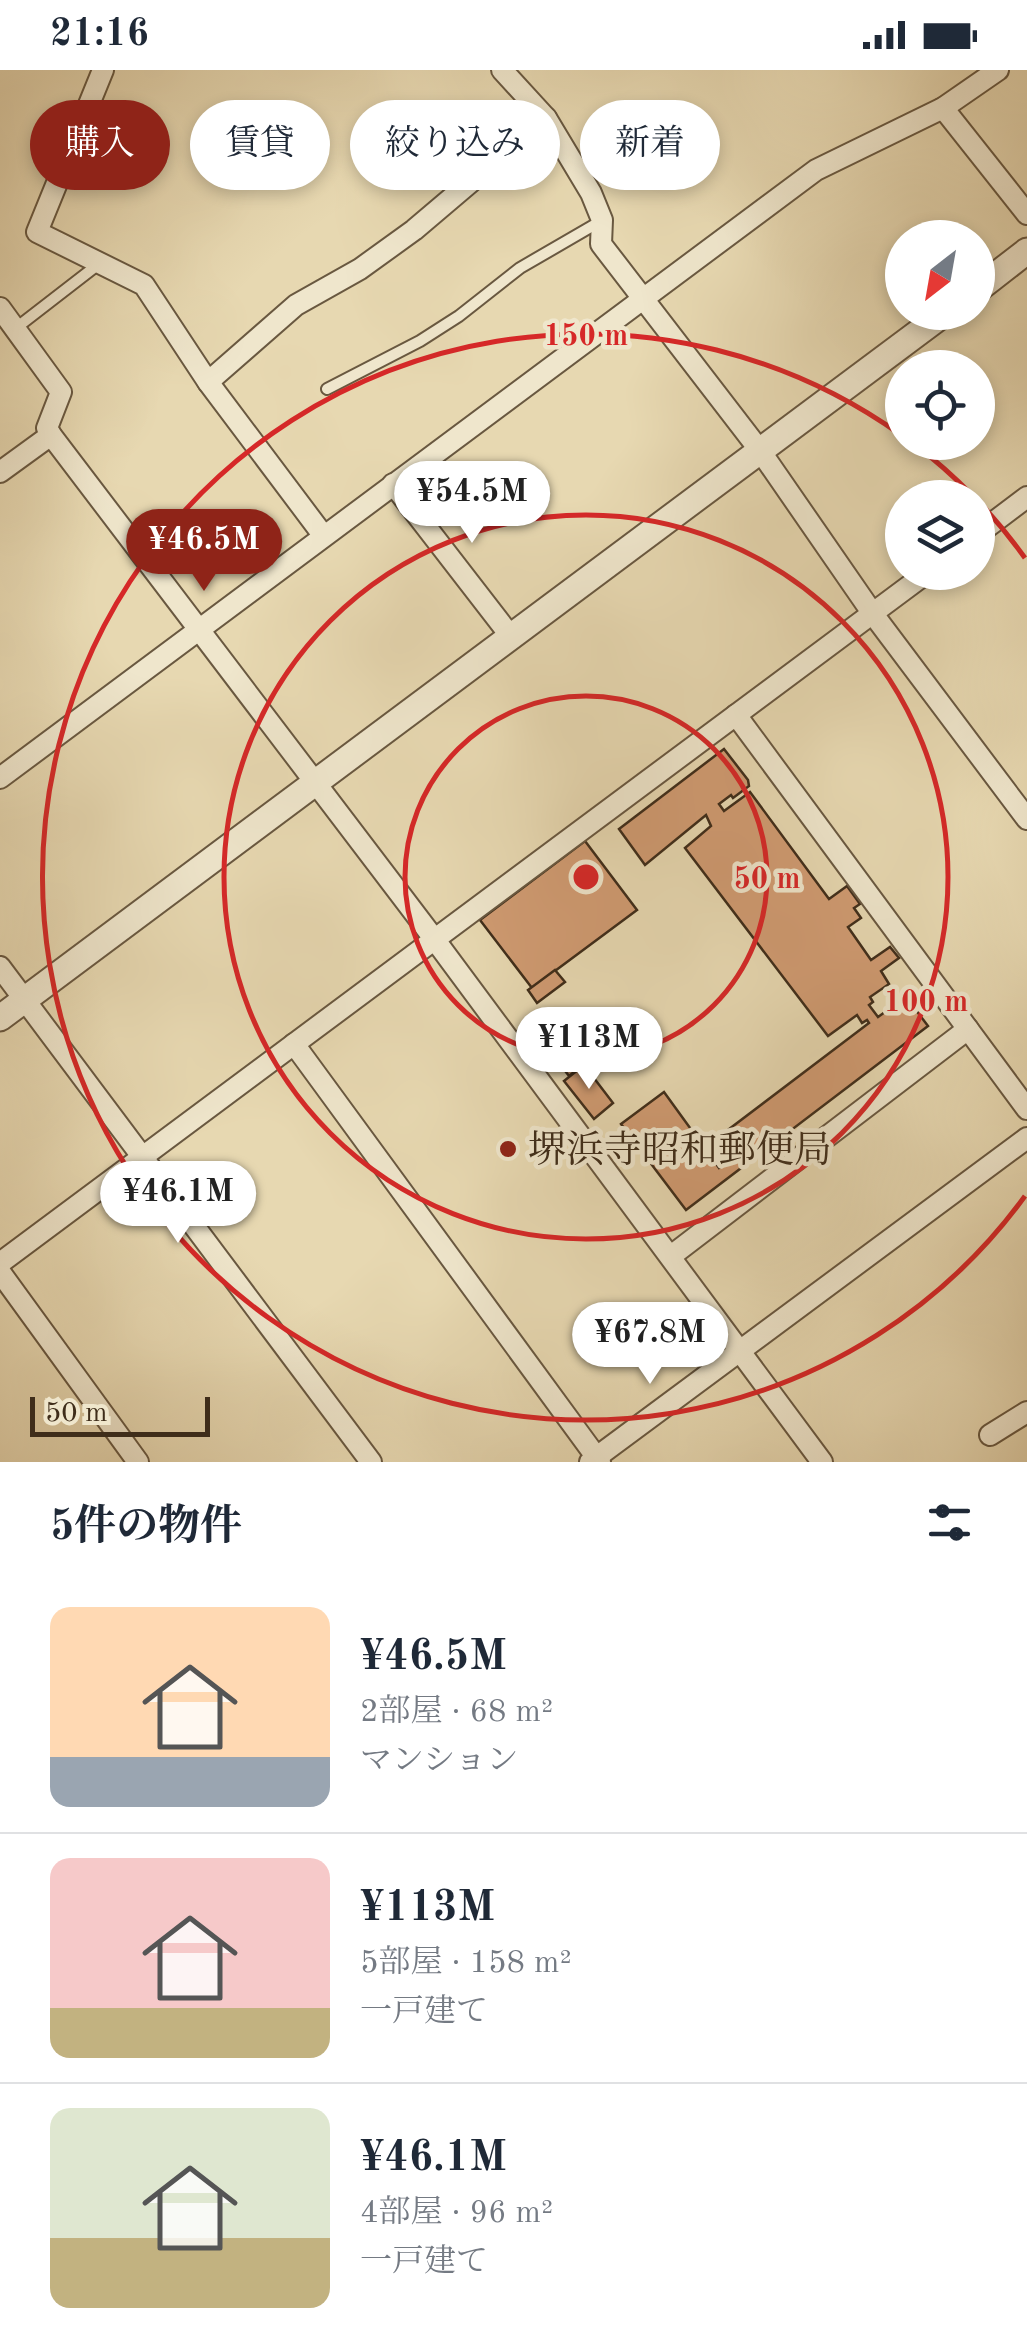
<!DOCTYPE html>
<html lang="ja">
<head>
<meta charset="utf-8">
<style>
	:root { --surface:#fff; --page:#f2f2f3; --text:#1f2937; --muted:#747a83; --line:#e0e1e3; --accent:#8f2418 }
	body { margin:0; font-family:"Old Standard TT","Noto Serif JP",serif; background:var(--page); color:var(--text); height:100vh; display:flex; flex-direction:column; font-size:38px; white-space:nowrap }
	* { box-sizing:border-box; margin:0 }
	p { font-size:32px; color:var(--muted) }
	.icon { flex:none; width:55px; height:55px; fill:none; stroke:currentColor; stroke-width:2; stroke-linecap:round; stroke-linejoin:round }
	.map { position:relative; height:1392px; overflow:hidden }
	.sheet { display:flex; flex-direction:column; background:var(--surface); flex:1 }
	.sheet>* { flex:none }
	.top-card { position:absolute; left:30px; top:30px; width:968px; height:90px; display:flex; gap:20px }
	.needle { width:65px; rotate:211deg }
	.buttons { position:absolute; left:885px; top:150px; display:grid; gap:20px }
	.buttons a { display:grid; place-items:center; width:110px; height:110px; border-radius:50%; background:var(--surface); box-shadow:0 5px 15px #0003; font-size:50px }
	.scale { position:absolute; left:30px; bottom:25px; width:180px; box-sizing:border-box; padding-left:10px; border:5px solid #3f2d1a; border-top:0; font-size:28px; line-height:35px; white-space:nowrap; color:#3f2d1a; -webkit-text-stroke:8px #efe6cc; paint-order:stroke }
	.price { position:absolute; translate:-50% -85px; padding:0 22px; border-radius:35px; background:#fff; color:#222; font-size:32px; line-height:65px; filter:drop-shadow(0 2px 5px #0008) }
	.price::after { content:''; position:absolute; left:50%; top:60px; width:30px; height:22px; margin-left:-15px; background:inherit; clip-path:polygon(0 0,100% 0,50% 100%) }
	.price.on { background:var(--accent); color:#fff }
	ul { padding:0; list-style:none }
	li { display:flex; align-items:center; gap:30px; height:250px; padding:0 50px }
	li+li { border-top:2px solid var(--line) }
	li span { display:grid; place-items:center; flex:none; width:280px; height:200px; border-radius:20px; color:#555 }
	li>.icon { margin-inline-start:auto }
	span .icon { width:120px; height:120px; fill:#fffc; stroke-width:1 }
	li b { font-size:42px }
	h2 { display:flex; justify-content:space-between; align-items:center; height:120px; padding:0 50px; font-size:42px }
	.pill { padding:0 35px; border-radius:45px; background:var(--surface); box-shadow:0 5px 15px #0003; font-size:35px; line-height:90px }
	.pill.on { background:var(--accent); color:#fff }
	.status { display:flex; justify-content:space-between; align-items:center; height:70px; padding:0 50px; background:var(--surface); direction:ltr }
	.status svg { height:28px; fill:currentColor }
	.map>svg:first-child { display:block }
</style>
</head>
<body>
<div class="status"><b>21:16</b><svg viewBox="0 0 49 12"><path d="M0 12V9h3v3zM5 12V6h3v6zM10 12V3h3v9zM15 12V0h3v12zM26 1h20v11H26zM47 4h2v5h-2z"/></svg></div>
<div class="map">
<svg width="1027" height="1392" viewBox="0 0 1027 1392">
	<rect width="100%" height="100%" fill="#e7d8b1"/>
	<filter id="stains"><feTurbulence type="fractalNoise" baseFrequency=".002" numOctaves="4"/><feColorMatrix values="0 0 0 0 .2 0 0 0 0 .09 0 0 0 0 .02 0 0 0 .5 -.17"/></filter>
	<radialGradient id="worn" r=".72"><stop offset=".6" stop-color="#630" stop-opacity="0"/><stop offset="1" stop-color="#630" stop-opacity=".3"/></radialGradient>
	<g fill="#d09b72" stroke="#3f2d1a" stroke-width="2.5">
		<path d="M724,679L748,710L749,716L733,728L731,725L719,734L724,741L750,722L829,829L847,816L860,834L854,838L861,848L848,857L871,890L890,877L899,888L881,901L889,914L870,927L873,932L869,935L878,947L906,927L928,956L686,1140L621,1054L664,1022L719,1098L728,1091L712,1072L869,953L867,950L862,953L857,945L828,966L685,778L711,756L706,745L645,795L619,759Z"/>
		<path d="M585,771L637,840L532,918L480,850Z"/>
		<path d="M555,900L565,912L537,933L528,920Z"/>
		<path d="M579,977L589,990L569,1006L559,993Z"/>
		<path d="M584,995L613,1033L594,1049L564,1011Z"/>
	</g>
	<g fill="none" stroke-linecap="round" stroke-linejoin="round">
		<defs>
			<g id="service">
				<path d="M16,258L100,193"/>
				<path d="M327,319L420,271L459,246L520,198L601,151"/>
			</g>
			<g id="minor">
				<path d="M103,0L37,162L144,215L208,312L323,465"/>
				<path d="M502,0L546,48L591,123L602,150L601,174L761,382L873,544L1027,749"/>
				<path d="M943,38L1027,144"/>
				<path d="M0,238L61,322L47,358L51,365L435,870L822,1392"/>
				<path d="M208,312L296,235L360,199L414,160L546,48"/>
				<path d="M0,402L51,365"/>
				<path d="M393,414L512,568"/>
				<path d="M978,464L1027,427"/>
				<path d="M736,645L1027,1039"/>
				<path d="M0,708L816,100L943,38L998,0"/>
				<path d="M0,897L371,1392"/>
				<path d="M294,974L600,1392"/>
				<path d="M671,1186L968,959"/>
				<path d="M0,1193L928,502"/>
				<path d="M0,1202L138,1392"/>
				<path d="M990,1365L1027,1342"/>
				<path d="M590,1392L1027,1068"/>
			</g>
			<g id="tertiary">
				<path d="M978,219L1027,181"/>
				<path d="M0,948L946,242"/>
			</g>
		</defs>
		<use href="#service" stroke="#695840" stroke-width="14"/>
		<use href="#minor" stroke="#695840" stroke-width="24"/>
		<use href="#tertiary" stroke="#695840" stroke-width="29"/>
		<use href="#service" stroke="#efe6cc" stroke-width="10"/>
		<use href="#minor" stroke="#efe6cc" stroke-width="20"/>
		<use href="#tertiary" stroke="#efe6cc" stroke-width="25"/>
	</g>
	<g fill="none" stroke="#d62828" stroke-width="5">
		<circle cx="586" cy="807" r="181"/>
		<circle cx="586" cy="807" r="362"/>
		<path d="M1025 1126A543 543 0 1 1 901 365M913 373A543 543 0 0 1 973 426M980 433A543 543 0 0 1 1025 488"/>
	</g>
	<circle fill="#8f2418" stroke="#efe6cc" stroke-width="4" cx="508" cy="1079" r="10"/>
	<g text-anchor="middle" stroke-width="9" stroke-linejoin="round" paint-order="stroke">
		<g font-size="38" fill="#3f2d1a" stroke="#efe6cc" text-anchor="start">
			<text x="528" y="1092">堺浜寺昭和郵便局</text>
		</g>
	</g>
	<circle cx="586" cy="807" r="15" fill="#d62828" stroke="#efe6cc" stroke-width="5"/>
	<g font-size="30" text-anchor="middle" font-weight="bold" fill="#d62828" stroke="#efe6cc" stroke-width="9" stroke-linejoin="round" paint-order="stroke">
		<text x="586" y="275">150 m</text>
		<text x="767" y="818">50 m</text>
		<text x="926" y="941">100 m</text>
	</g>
	<rect width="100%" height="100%" filter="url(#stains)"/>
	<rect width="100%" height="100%" fill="url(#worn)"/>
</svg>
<div class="buttons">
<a><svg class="needle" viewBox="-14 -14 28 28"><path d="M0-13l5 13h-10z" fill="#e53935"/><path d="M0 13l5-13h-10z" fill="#747a83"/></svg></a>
<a><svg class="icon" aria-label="locate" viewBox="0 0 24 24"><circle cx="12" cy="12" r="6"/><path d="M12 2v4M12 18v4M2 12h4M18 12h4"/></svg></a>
<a><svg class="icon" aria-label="layers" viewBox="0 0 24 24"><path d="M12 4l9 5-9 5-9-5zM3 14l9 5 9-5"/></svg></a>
</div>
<div class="scale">50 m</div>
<b class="price" style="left:472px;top:476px">¥54.5M</b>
<b class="price on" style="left:204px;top:524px">¥46.5M</b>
<b class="price" style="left:589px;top:1022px">¥113M</b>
<b class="price" style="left:178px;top:1176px">¥46.1M</b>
<b class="price" style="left:650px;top:1317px">¥67.8M</b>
<div class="top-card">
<a class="pill on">購入</a>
<a class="pill">賃貸</a>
<a class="pill">絞り込み</a>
<a class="pill">新着</a>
</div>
</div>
<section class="sheet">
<h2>5件の物件<svg class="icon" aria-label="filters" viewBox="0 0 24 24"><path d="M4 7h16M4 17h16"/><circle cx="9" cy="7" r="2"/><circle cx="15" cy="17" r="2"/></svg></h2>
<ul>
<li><span style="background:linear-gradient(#ffd9b3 75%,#9aa5b1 0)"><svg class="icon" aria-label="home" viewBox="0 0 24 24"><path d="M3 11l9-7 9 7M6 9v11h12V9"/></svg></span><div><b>¥46.5M</b><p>2部屋 · 68 m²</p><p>マンション</p></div></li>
<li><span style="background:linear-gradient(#f6c9c9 75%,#c2b280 0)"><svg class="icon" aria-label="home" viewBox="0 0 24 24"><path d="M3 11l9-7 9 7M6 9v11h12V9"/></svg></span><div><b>¥113M</b><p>5部屋 · 158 m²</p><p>一戸建て</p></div></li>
<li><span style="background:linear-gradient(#dfe7d0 65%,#c2b280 0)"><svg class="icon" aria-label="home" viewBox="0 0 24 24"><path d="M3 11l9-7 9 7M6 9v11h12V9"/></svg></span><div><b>¥46.1M</b><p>4部屋 · 96 m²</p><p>一戸建て</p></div></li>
</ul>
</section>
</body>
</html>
